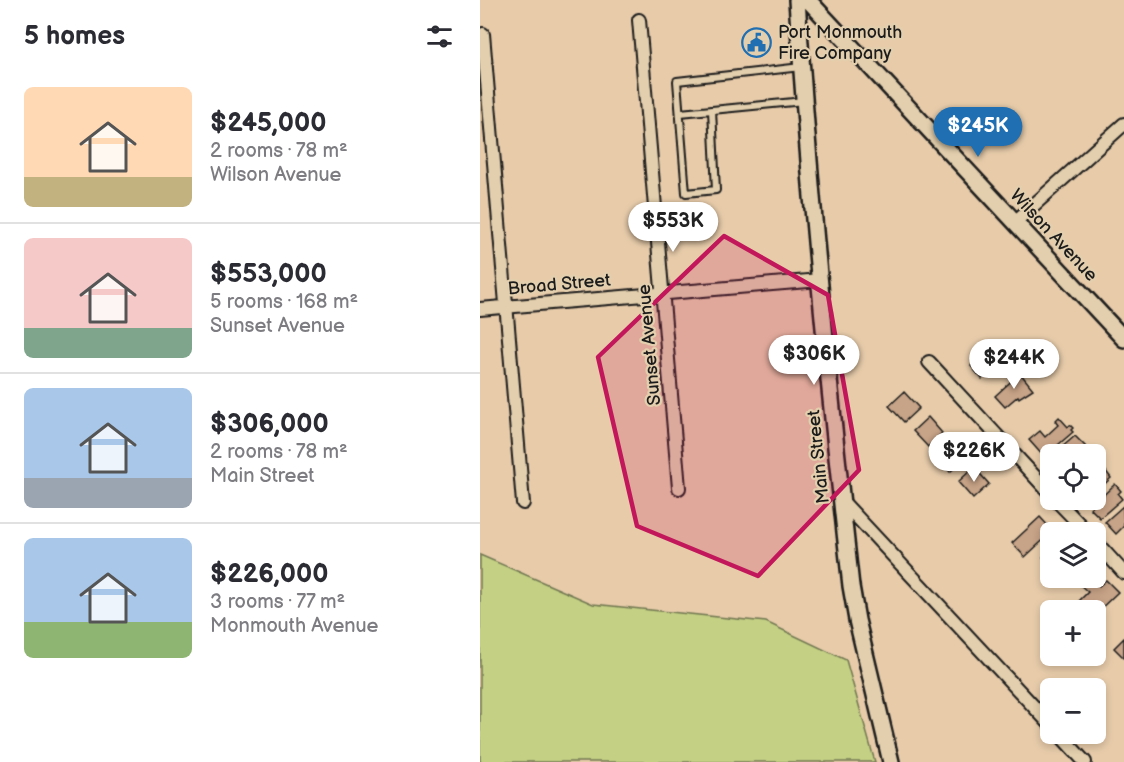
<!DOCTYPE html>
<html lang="en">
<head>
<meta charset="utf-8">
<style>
	:root { --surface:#fff; --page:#f2f2f3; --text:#2b2b33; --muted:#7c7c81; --line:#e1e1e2; --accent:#1f6fb2 }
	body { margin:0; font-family:"Balsamiq Sans",sans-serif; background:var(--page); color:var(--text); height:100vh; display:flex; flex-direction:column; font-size:22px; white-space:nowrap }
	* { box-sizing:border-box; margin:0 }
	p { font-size:20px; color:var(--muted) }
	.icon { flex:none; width:33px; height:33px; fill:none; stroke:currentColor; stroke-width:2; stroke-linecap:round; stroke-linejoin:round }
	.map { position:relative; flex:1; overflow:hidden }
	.side { display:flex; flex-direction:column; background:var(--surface); width:480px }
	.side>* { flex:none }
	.controls { position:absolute; left:560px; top:444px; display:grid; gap:12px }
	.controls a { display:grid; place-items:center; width:66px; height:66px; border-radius:9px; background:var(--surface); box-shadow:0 3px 9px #0003; font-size:30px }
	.price { position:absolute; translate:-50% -51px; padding:0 14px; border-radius:21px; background:#fff; color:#222; font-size:20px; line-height:39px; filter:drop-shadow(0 2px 3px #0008) }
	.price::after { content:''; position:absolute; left:50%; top:36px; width:18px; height:14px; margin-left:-9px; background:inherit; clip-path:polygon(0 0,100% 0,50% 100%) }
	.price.on { background:var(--accent); color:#fff }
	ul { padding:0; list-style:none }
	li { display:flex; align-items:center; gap:18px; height:150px; padding:0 24px }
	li+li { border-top:2px solid var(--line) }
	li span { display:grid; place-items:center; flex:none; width:168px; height:120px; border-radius:9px; color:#555 }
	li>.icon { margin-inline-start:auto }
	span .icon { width:72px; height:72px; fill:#fffc; stroke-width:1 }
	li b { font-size:26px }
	h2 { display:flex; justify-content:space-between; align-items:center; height:72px; padding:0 24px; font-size:26px }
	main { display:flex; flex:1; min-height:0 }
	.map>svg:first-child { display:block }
</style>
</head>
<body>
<main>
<section class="side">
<h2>5 homes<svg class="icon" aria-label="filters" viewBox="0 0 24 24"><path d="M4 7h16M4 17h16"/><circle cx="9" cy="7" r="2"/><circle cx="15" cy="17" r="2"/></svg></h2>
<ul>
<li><span style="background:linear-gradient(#ffd9b3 75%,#c2b280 0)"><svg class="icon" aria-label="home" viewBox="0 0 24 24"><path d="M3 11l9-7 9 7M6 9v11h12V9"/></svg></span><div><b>$245,000</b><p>2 rooms · 78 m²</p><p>Wilson Avenue</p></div></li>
<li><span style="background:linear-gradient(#f6c9c9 75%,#7fa58c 0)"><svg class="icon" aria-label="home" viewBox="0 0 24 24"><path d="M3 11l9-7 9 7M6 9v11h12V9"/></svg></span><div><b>$553,000</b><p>5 rooms · 168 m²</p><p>Sunset Avenue</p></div></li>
<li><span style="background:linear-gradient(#a9c7e8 75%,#9aa5b1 0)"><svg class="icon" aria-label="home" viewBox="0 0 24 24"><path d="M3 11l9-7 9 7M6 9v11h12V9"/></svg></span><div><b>$306,000</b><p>2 rooms · 78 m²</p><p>Main Street</p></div></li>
<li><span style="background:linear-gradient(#a9c7e8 70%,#8fb573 0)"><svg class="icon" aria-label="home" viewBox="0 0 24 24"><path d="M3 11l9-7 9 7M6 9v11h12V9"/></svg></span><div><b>$226,000</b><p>3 rooms · 77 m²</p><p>Monmouth Avenue</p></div></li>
</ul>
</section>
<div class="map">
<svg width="644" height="762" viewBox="0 0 644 762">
	<rect width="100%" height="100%" fill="#e8ccaa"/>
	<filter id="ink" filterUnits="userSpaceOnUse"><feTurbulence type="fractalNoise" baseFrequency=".0167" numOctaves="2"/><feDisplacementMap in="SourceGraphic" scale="12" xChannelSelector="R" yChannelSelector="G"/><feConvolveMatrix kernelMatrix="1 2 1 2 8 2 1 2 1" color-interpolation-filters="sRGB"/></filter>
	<g filter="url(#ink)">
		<path fill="#c4d184" stroke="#707650" stroke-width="1.5" d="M0,555L113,604L286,622L366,660L395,762H0Z"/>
		<g fill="#c7a387" stroke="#1c1c1c" stroke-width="1.5">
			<path d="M510,349L517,357L522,352L529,360L522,366L520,363L502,379L491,366Z"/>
			<path d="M540,373L553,389L539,398L538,396L525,407L515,396Z"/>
			<path d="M424,392L439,408L424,422L409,406Z"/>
			<path d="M448,417L462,433L448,447L433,431Z"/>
			<path d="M579,417L588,427L590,425L593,428L591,430L593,432L564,457L549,440L560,431L565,437L578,425L575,421Z"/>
			<path d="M595,436L610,451L606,454H574Z"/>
			<path d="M470,441L486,457L470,472L455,455Z"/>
			<path d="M494,467L509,484L493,499L478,482Z"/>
			<path d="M625,470L631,478L615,493V474L618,477Z"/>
			<path d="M635,484L641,491L638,494L642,499L620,518L610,508Z"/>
			<path d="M643,506L644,526L636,534L625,522Z"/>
			<path d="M560,517L573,531L545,557L532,543Z"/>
			<path d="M570,551V565L563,557Z"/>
			<path d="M592,578H611L619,586L626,580L638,592L615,614V610H607L598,602L608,592Z"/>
			<path d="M644,638V658L634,648Z"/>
		</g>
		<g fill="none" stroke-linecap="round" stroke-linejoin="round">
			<defs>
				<g id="service">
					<path d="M321,67L197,81L206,193L236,190L232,110L324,101"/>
					<path d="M200,113L232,110"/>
				</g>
				<g id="minor">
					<path d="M159,20L199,488"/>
					<path d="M3,34L43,503"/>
					<path d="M536,221L644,124"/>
					<path d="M0,309L340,280"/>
					<path d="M449,362L570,493"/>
					<path d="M361,500L570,724"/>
					<path d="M576,500L607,532"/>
					<path d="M615,541L644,573"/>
					<path d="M579,734L605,762"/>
				</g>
				<g id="tertiary">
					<path d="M317,0C330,196 349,391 371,586L377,620L411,762"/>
					<path d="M328,0L644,339"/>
				</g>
			</defs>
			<use href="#service" stroke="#1c1c1c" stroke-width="10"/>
			<use href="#minor" stroke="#1c1c1c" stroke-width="16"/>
			<use href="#tertiary" stroke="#1c1c1c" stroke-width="20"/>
			<use href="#service" stroke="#e3cfad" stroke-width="6"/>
			<use href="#minor" stroke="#e3cfad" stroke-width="12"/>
			<use href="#tertiary" stroke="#e3cfad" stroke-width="15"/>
		</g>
	</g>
	<path fill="#c2185b" fill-opacity="0.2" stroke="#c2185b" stroke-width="4.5" stroke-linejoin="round" d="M244,236L348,295L379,470L278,576L157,526L118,357Z"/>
	<defs>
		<symbol id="civic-ring" viewBox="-11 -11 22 22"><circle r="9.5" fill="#e3cfad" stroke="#1f6fb2" stroke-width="1.5"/><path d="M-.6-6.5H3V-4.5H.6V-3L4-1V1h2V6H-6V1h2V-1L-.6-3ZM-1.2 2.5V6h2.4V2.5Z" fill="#1f6fb2"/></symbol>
	</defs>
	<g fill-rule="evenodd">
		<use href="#civic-ring" x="260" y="26" width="33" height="33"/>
	</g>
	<g text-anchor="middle" stroke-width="4.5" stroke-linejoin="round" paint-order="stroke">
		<g font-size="18" fill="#1c1c1c" stroke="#e3cfad" text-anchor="start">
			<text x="298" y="38">Port Monmouth<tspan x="298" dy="21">Fire Company</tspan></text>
		</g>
		<g font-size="18" fill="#1c1c1c" stroke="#e3cfad">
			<text transform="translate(574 235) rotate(47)" y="6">Wilson Avenue</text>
			<text transform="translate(79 284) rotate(-5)" y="6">Broad Street</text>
			<text transform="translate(169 345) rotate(-95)" y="6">Sunset Avenue</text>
			<text transform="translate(338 457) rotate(-96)" y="6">Main Street</text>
		</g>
	</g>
</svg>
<div class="controls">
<a><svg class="icon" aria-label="locate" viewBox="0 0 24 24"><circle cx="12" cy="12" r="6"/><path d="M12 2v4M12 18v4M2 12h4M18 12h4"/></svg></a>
<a><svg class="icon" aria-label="layers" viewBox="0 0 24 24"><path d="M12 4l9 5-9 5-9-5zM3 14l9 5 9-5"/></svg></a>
<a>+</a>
<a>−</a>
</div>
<b class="price on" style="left:498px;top:158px">$245K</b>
<b class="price" style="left:193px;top:253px">$553K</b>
<b class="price" style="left:334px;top:386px">$306K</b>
<b class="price" style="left:534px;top:390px">$244K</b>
<b class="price" style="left:494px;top:483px">$226K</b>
</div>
</main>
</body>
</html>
